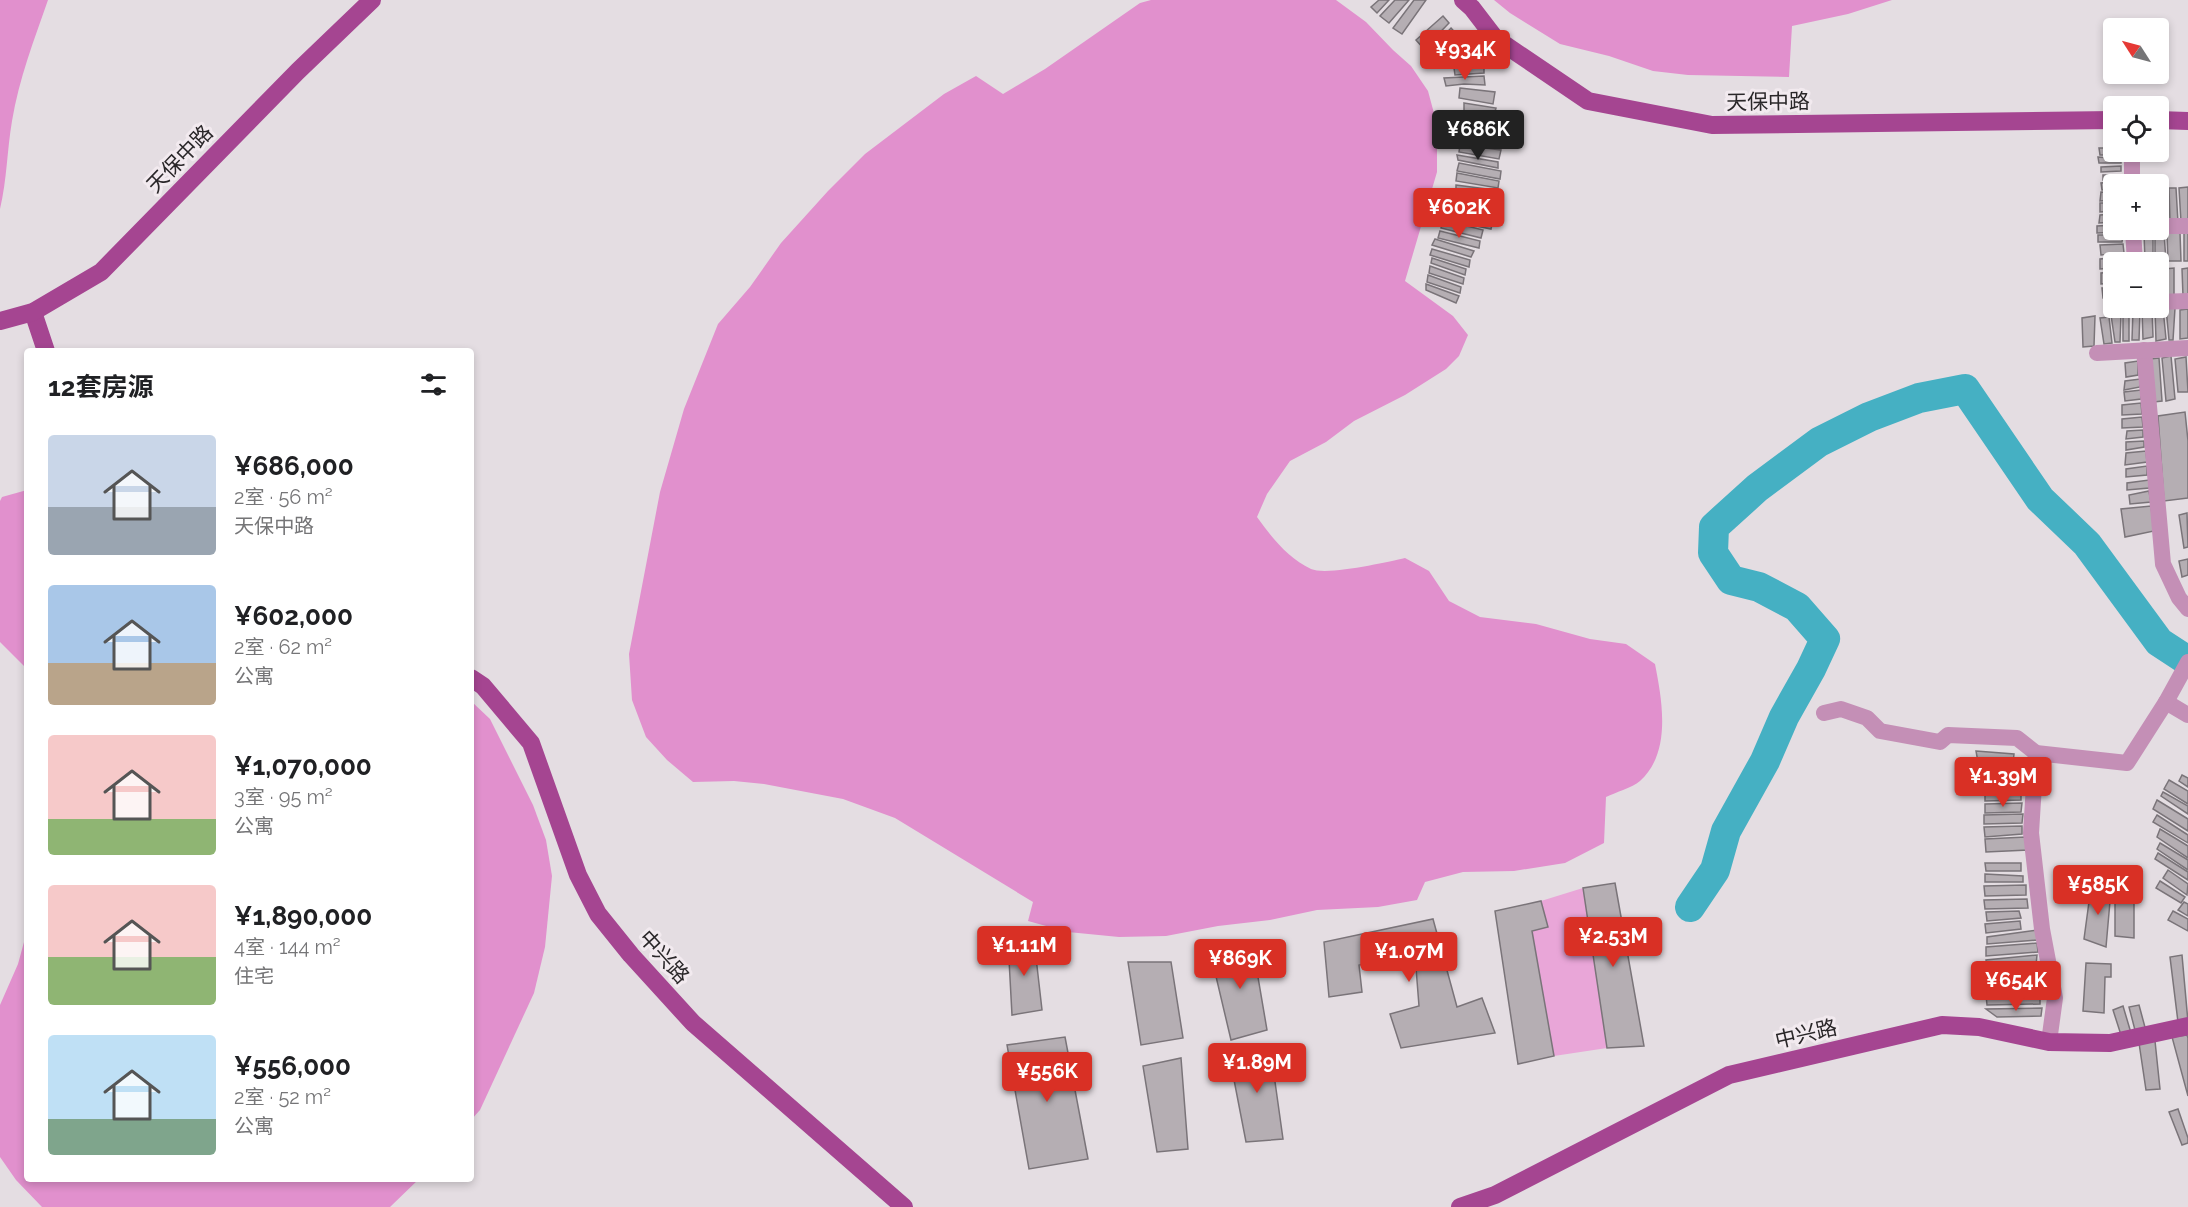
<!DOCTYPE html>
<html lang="zh">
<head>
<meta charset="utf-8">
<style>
	:root { --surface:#fff; --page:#f2f2f2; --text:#202124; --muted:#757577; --accent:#d93025 }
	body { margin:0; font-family:Raleway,"Noto Sans SC",sans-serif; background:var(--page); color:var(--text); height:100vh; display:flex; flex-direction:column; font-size:22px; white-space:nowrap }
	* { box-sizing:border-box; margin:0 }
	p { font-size:20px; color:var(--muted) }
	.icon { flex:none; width:33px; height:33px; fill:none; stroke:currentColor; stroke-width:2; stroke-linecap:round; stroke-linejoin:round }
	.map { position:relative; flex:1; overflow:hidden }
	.sheet { position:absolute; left:24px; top:348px; width:450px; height:834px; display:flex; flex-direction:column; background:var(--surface); border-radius:6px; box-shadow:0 3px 9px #0003 }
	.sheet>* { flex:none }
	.needle { width:39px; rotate:306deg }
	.buttons { position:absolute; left:2103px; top:18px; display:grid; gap:12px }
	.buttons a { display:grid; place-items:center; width:66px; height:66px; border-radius:6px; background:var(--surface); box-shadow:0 3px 9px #0003; font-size:30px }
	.price { position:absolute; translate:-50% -51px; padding:0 14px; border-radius:6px; background:var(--accent); color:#fff; font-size:20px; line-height:39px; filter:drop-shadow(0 2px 3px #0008) }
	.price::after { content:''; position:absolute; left:50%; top:36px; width:18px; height:14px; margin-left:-9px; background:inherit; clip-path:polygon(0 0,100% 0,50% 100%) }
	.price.selected { background:#222; color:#fff }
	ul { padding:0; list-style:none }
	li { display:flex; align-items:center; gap:18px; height:150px; padding:0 24px }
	li span { display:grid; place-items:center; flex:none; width:168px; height:120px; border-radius:6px; color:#555 }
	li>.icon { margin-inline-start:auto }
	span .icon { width:72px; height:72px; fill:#fffc; stroke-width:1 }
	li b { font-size:26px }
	h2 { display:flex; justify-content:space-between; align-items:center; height:72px; padding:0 24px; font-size:26px }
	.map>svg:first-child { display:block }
</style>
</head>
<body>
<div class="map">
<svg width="2188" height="1207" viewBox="0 0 2188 1207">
	<rect width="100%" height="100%" fill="#e4dde2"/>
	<path fill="#e9a6d8" d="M1583,888L1607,1048L1554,1056L1532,931L1548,927L1541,901Z"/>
	<g fill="#e190cd">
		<path d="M0,0H48C34,40 19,79 12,121C7,150 7,180 0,209Z"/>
		<path d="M1151,0H1336L1366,22L1393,50L1411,66L1428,91L1435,117L1437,142V172L1405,281L1453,316L1468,335L1459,356L1446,369L1405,395L1354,421L1326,442L1290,461L1267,494L1257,517C1272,538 1288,558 1311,569C1327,576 1387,562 1405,558L1429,571L1449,601L1480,617L1536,624L1590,639L1626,644L1655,664C1662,700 1672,752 1640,781C1632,788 1616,792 1606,797L1604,843L1565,863L1514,871L1463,872L1425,882L1417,900L1378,907L1317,910L1270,920L1218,926L1166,936L1119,937L1068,932L1028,921L1033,902L895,818L843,799L764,784L734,781L693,782L667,760L646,737L632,700L629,654L660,492L684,409L718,324L750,287L781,243L828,191L865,154L944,94L976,76L1003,94L1045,69L1140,3Z"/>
		<path d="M1494,0H1892L1848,14L1792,26L1789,77L1688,75L1653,71L1609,56L1560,44L1510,13Z"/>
		<path d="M27,490V669L0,642V501L2,497Z"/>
		<path d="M471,701L490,719L533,805L546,840L552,876L545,947L534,993L480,1110L471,1120Z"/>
		<path d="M27,931V1179H419L390,1207H42L16,1180L0,1157V1005L18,964Z"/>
	</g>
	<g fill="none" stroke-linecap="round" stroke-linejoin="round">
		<path stroke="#45b0c3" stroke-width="30" d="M1690,907L1715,870L1726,831L1765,761L1784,717L1811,669L1825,639L1797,607L1759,587L1731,580L1713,553L1714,527L1757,488L1819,442L1869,417L1919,398L1965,389L2040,499L2087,544L2159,642L2188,661"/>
	</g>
	<g fill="#b5aeb3" stroke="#7a7479" stroke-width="1.5">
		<path d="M1379,0H1389L1377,13L1371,7Z"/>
		<path d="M1395,0H1409L1389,23L1380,16Z"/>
		<path d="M1414,0H1426L1402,34L1393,28Z"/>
		<path d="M1443,16L1449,23L1424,49L1416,40Z"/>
		<path d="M1451,28L1468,47L1461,52L1432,56L1427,53Z"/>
		<path d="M1483,55V63L1453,65L1452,57Z"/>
		<path d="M1484,65V73L1455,75L1454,68Z"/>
		<path d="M1484,76L1485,85L1464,84L1446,86L1444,78Z"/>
		<path d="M1460,88L1495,92L1493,104L1459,98Z"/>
		<path d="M1464,103L1496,108L1494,115L1464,111Z"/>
		<path d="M1465,114L1495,118L1494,126L1465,122Z"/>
		<path d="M1464,125L1493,129L1492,136L1463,132Z"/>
		<path d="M1461,134L1492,139L1491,146L1461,142Z"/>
		<path d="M1460,145L1501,150L1499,159L1459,152Z"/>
		<path d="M2099,148H2114V152H2121L2120,155H2100Z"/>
		<path d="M1457,155L1498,162V168L1458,160Z"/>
		<path d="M2098,157L2121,159V163H2099Z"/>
		<path d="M1459,163L1501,171L1500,179L1457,171Z"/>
		<path d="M2121,166V171L2101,172V167Z"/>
		<path d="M1457,173L1499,181L1498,188L1456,181Z"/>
		<path d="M2103,175H2124V179L2103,180Z"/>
		<path d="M2124,181V184H2114V189L2102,190L2101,183Z"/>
		<path d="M1456,185L1494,190V200L1456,192Z"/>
		<path d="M2188,187V223L2181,222L2179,188Z"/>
		<path d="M2169,188H2176L2178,223H2170Z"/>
		<path d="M2166,189L2168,222H2159L2158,190Z"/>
		<path d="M2101,192L2114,193V200L2100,201Z"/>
		<path d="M1455,195L1493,203V209L1454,202Z"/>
		<path d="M2100,203H2114V211L2100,212Z"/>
		<path d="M1452,205L1493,211V218L1451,210Z"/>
		<path d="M1451,213L1493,220L1491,229L1448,220Z"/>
		<path d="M2114,214V222L2099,223L2100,215Z"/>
		<path d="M1443,220L1483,230L1481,238L1441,228Z"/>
		<path d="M2114,225V230H2124V232L2097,233V226Z"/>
		<path d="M1440,231L1480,241L1479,248L1438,238Z"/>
		<path d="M2153,232V260H2145L2144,234Z"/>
		<path d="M2155,233H2164L2166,261H2155Z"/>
		<path d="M2167,233H2180L2181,261H2168Z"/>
		<rect x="2184" y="233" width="4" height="28"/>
		<path d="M2098,235H2123L2122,242H2098Z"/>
		<path d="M1435,239L1474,251L1471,257L1432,245Z"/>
		<path d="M2123,244L2124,253L2101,255L2100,245Z"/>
		<path d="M1432,249L1470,260L1469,267L1430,255Z"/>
		<path d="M2130,256V262H2114V268L2100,269V259Z"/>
		<path d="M1432,258L1466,269L1465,275L1431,263Z"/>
		<path d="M1430,266L1464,278L1463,284L1429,273Z"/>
		<path d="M2158,267H2162L2163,297H2158Z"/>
		<path d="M2174,268V298L2164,297V269Z"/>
		<path d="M2188,268V296H2183L2182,269Z"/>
		<path d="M2114,272V283L2101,284V273Z"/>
		<path d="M1428,275L1461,287L1460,293L1427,282Z"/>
		<path d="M1426,284L1459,296L1456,303L1426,290Z"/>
		<path d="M2102,288H2114V297L2103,298Z"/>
		<path d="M2114,300V308H2127L2105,309L2104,301Z"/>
		<path d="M2163,308L2166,339L2156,341L2155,309Z"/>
		<path d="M2166,308H2175L2173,340H2169Z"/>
		<path d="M2142,309H2152L2153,337L2143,339Z"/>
		<path d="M2188,309V338L2180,339V310Z"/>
		<path d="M2133,310L2140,311L2139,340H2132Z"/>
		<rect x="2123" y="312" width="6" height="29"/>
		<path d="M2121,314L2120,342H2115L2111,315Z"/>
		<path d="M2095,316L2094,346L2083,347L2082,318Z"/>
		<path d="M2109,317L2112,343L2104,344L2100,318Z"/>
		<path d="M2171,356L2175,399L2166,401L2162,358Z"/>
		<path d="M2186,357L2188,392H2178L2175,359Z"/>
		<path d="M2159,358L2162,401L2154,402L2150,359Z"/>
		<path d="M2138,361V375L2126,377L2125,363Z"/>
		<path d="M2140,379V387L2124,390L2125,381Z"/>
		<path d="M2141,390V399L2125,401L2124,392Z"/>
		<path d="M2141,403L2142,414L2122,415V405Z"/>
		<path d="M2185,412L2188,441V498L2164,501L2158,416Z"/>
		<path d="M2142,417L2143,427L2122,428V419Z"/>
		<path d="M2143,430V437L2126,439L2127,431Z"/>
		<path d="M2144,441V447L2126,450V442Z"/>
		<path d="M2146,451L2147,462L2125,465L2126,453Z"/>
		<path d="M2147,466V475L2126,477V469Z"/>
		<path d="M2149,480V488L2127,490V483Z"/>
		<path d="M2149,491L2151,502L2130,504L2129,495Z"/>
		<path d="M2151,506L2154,531L2125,537L2121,509Z"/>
		<path d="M2187,513L2188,547L2184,548L2179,515Z"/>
		<path d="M2188,559V575L2182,577L2179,561Z"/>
		<path d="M1976,751L2014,754L2013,763L1978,762Z"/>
		<path d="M1985,767H2020L2019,777H1984Z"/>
		<path d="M2182,775L2188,778V787L2179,781Z"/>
		<path d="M1985,780H2020L2021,789L1985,790Z"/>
		<path d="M2169,780L2188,791V804L2164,789Z"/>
		<path d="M2021,792V800L1985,801V793Z"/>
		<path d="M2163,792L2188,806V814L2161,796Z"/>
		<path d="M2157,800L2188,819V831L2153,809Z"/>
		<path d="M2022,803L2021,812L1985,813V804Z"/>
		<path d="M2023,814L2022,823L1984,824V815Z"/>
		<path d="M2157,815L2188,835V843L2153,822Z"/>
		<path d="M2022,826V834L1985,837L1984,827Z"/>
		<path d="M2160,829L2188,846V858L2157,837Z"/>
		<path d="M2026,837L2028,850L1986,852L1985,839Z"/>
		<path d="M2160,843L2188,860V870L2157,849Z"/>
		<path d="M2158,853L2188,872V880L2155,859Z"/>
		<path d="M1985,863H2021V871H1986Z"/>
		<path d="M2168,870L2188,884L2187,895L2163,878Z"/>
		<path d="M1985,874L2023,876V882H1985Z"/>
		<path d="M2160,881L2185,897L2181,903L2156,888Z"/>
		<path d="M1615,883L1644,1046L1607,1048L1583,888Z"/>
		<path d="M2026,885V895L1985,896L1984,886Z"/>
		<path d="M2091,887L2111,890L2106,947L2084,939Z"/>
		<path d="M2134,890V938L2115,936V891Z"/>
		<path d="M2027,899L2028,908L1985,909L1984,900Z"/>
		<path d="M1541,901L1548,927L1532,931L1554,1056L1518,1064L1495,911Z"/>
		<path d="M2184,902L2188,904V916L2178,910Z"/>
		<path d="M2019,911L2021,918L1987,921L1986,912Z"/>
		<path d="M2173,911L2188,919V931L2168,920Z"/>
		<path d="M1433,919L1457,1007L1482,998L1495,1033L1401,1048L1390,1014L1419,1006L1415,955L1359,965L1362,992L1329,997L1324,942Z"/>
		<path d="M2020,921L2021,929L1986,933L1985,924Z"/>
		<path d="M2038,930L2037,940L1987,944V937Z"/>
		<path d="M1034,940L1042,1010L1012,1015L1008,941Z"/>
		<path d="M1252,942L1267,1030L1231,1040L1210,951Z"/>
		<path d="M2037,943L2038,952L1986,956V947Z"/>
		<path d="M2037,955L2036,965L1987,967L1986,960Z"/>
		<path d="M2182,955L2188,1022H2178L2170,957Z"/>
		<path d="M1128,962H1171L1183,1038L1141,1045Z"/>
		<path d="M2086,963L2111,964V977H2105L2104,1013L2083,1011Z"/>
		<path d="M2037,968L2039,977H1986V970Z"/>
		<path d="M2039,981V990L1988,992L1989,983Z"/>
		<path d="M2040,993V1004L1987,1005L1986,995Z"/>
		<path d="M2139,1005L2146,1031L2136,1034L2129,1007Z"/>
		<path d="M2123,1006L2131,1033L2121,1035L2113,1010Z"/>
		<path d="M2042,1008L2041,1016L1997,1017L1986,1009Z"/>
		<path d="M2187,1035L2188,1038V1096L2172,1037Z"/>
		<path d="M1065,1037L1088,1159L1029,1169L1007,1045Z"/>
		<path d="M2155,1041L2160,1089L2146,1090L2139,1043Z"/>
		<path d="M1270,1046L1283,1139L1246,1142L1229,1054Z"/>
		<path d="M1181,1058L1188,1149L1157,1152L1143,1066Z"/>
		<path d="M2178,1109L2188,1138V1143L2182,1145L2169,1112Z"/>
	</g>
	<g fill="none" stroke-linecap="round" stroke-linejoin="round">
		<g stroke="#c48fb6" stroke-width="16">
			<path d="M2132,152V184"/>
			<path d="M2158,226H2188"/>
			<path d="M2133,230L2135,262"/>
			<path d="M2158,302L2188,301"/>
			<path d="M2144,350L2163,564L2179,598L2188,609"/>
			<path d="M2097,353L2188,348"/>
			<path d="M2166,702L2188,715"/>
			<path d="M1824,713L1841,709L1867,718L1880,731L1940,742L1948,735L2017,738L2036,753L2127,763L2166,702L2188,662"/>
			<path d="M2036,753L2031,833L2042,929L2055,998L2049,1042"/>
		</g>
		<g stroke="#a54591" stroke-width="18">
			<path d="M1463,0L1472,8L1495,38L1588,101L1712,125L2114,120"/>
			<path d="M2158,120L2188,121"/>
			<path d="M33,312L46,351"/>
			<path d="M0,321L33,312L101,272L298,71L372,0"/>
			<path d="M471,678L483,686L531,743L578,875L598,914L631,955L693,1023L904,1207"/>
			<path d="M1460,1207L1495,1195L1729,1075L1942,1025L1979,1027L2049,1042L2110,1043L2188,1026"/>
		</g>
	</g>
	<g text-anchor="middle" stroke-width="6" stroke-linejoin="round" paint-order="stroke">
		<g font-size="21" fill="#2a2729" stroke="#f2eaef">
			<text transform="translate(1768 102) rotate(-1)" y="7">天保中路</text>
			<text transform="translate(180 159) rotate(-46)" y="7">天保中路</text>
			<text transform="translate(664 957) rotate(48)" y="7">中兴路</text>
			<text transform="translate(1806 1034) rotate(-13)" y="7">中兴路</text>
		</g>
	</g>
</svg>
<div class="buttons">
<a><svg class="needle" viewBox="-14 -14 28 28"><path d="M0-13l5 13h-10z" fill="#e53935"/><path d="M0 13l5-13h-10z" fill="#757577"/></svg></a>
<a><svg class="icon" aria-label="locate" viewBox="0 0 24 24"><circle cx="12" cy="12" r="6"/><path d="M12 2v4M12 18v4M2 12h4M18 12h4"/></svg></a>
<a>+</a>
<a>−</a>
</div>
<b class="price" style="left:1465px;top:81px">¥934K</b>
<b class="price selected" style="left:1478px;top:161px">¥686K</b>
<b class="price" style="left:1459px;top:239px">¥602K</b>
<b class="price" style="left:2003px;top:808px">¥1.39M</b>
<b class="price" style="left:2098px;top:916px">¥585K</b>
<b class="price" style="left:1613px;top:968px">¥2.53M</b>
<b class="price" style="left:1024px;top:977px">¥1.11M</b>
<b class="price" style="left:1409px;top:983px">¥1.07M</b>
<b class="price" style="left:1240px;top:990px">¥869K</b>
<b class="price" style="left:2016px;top:1012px">¥654K</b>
<b class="price" style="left:1257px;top:1094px">¥1.89M</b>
<b class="price" style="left:1047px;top:1103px">¥556K</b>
<section class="sheet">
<h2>12套房源<svg class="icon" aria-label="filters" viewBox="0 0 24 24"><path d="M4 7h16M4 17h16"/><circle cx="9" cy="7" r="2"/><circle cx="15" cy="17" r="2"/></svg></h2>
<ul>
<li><span style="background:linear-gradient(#c9d6e8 60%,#9aa5b1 0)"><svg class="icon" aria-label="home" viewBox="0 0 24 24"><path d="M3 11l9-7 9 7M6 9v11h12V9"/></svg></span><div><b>¥686,000</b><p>2室 · 56 m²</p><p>天保中路</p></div></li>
<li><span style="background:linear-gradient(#a9c7e8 65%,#b9a48a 0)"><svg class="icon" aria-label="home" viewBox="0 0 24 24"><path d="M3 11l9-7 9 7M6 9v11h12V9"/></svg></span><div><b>¥602,000</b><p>2室 · 62 m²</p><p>公寓</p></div></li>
<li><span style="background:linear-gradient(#f6c9c9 70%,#8fb573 0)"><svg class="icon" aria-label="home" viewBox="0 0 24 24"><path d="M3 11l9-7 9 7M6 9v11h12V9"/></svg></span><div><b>¥1,070,000</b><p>3室 · 95 m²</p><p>公寓</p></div></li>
<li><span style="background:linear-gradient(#f6c9c9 60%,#8fb573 0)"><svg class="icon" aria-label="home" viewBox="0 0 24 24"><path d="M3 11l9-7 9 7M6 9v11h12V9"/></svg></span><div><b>¥1,890,000</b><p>4室 · 144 m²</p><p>住宅</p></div></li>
<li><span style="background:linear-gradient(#bfe0f5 70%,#7fa58c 0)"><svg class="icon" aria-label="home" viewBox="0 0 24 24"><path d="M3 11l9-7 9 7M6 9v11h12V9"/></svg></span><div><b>¥556,000</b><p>2室 · 52 m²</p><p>公寓</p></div></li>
</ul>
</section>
</div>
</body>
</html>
